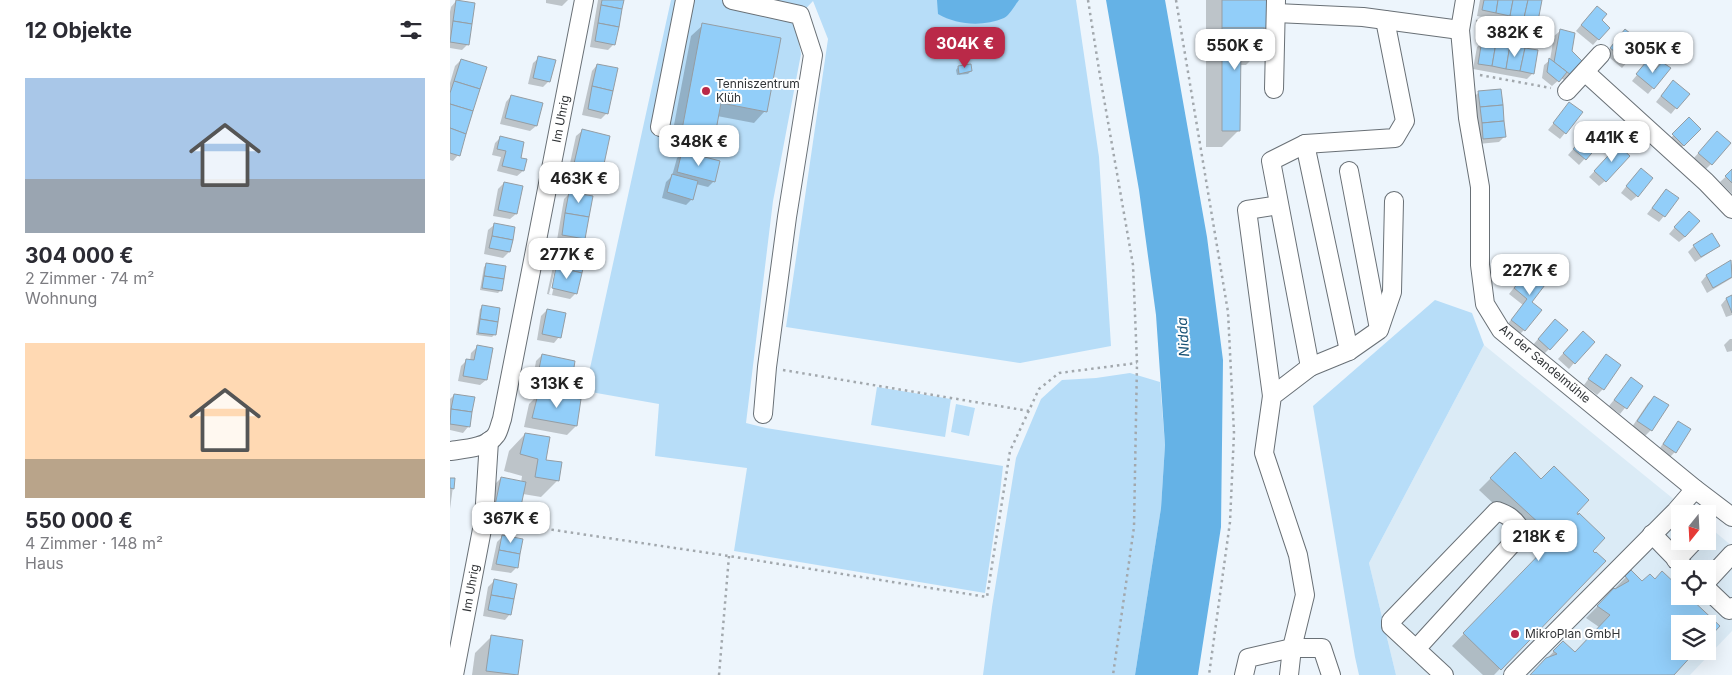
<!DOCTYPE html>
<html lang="de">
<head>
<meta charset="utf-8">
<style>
	:root { --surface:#fff; --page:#f2f2f3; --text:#2b2b33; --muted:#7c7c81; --accent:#ba2948 }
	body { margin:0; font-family:Inter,sans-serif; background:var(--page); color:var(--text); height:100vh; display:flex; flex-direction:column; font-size:19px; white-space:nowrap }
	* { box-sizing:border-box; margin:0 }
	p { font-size:16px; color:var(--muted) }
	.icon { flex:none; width:28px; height:28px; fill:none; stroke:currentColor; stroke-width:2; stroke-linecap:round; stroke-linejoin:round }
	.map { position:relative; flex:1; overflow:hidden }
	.drawer { display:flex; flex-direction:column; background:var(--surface); width:450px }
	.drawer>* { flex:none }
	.needle { width:32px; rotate:198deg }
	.controls { position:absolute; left:1221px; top:505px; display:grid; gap:10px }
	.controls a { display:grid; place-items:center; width:45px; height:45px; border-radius:0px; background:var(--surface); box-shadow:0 5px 20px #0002; font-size:25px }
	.price { position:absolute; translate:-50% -42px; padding:0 11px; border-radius:10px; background:#fff; color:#222; font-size:16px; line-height:32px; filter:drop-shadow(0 1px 2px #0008) }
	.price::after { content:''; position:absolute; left:50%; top:30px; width:15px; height:11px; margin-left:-8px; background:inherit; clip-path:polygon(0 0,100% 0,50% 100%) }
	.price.active { background:var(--accent); color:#fff }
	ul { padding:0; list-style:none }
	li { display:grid; align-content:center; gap:10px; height:265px; padding:0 25px }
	li span { display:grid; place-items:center; height:155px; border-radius:0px; color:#555 }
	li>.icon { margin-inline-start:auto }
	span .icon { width:90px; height:90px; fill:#fffc; stroke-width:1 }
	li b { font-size:21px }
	h2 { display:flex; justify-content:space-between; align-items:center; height:60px; padding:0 25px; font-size:21px }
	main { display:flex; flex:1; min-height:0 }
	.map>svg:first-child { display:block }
</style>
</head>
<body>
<main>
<section class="drawer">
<h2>12 Objekte<svg class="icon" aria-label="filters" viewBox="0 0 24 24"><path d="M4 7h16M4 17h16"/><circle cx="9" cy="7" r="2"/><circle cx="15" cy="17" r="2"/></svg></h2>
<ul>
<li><span style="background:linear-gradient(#a9c7e8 65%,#9aa5b1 0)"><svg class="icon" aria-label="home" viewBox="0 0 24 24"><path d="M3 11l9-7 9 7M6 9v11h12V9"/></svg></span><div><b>304 000 €</b><p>2 Zimmer · 74 m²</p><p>Wohnung</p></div></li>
<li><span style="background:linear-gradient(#ffd9b3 75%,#b9a48a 0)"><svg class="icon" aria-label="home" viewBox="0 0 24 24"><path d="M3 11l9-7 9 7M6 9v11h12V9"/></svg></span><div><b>550 000 €</b><p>4 Zimmer · 148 m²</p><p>Haus</p></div></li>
</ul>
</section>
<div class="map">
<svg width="1282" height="675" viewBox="0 0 1282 675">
	<rect width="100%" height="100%" fill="#edf5fc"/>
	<path fill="#dbebf6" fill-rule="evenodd" d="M1034,345L1242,514H1230V541H1258V526L1282,546V631L1240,675H946L919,563ZM1230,569H1258V596H1230ZM1230,624H1258V651H1230Z"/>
	<g fill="#b7ddf8">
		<path d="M221,0H626L649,157L661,346L570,363L336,327L378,39L363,1L345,20L351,54L323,201L296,423L316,428L553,466L550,493L535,593L284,551L297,468L205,456L209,404L135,391Z"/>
		<path d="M985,300L1022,313L1034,345L919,563L946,675H909L905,657L863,406Z"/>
		<path d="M680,373L710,382L715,445L711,508L685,675H533L542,607L566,458L591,399L612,380L646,378Z"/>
		<path d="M427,387L501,399L495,437L421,425Z"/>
		<path d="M506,404L525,408L519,436L501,432Z"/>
	</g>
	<g fill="#65b2e6">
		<path d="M487,0H569C565,5 560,15 554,18C533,27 507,25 488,14Z"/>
		<path d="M656,0H715L757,237L773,360L771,527L748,675H685L711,508L715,445L706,315L689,190Z"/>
	</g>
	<g fill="#0003" fill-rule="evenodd">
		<path d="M96,0H118L112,6L96,3Z"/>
		<path d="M148,0H172L164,44L158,50L140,47Z"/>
		<path d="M756,0H819V27L813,34V48L796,65H789V130L772,147H756Z"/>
		<path d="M1030,0H1091L1087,20L1081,26L1027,16Z"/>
		<path d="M6,1L18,44L12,50L0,48V12L1,7Z"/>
		<path d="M1141,13L1158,28L1143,45L1126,31Z"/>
		<path d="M253,25L315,111L304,123L267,116L263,140L251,152L220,146L241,36Z"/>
		<path d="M1110,31L1121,51L1132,63L1114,80L1111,78L1102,86L1092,78L1094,65L1100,60L1104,36Z"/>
		<path d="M1170,37L1187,51L1172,68L1155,54Z"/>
		<path d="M1033,42L1083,73L1077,79L1023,69L1027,47Z"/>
		<path d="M89,58L99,81L93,87L78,84L83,63Z"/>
		<path d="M11,60L8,155L3,161L0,160V83L5,66Z"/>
		<path d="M147,65L157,113L151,119L132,115L142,71Z"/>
		<path d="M508,67L521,71L518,74L507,75L506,70Z"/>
		<path d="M1191,70L1203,88L1198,94L1182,81Z"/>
		<path d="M1217,88L1226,108L1221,114L1206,102Z"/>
		<path d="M1029,92L1055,136L1049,142L1028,144L1023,98Z"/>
		<path d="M61,96L91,104L86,126L80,131L50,124L56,102Z"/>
		<path d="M1119,104L1115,133L1110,139L1098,130Z"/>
		<path d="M1239,119L1250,129L1228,151L1218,141Z"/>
		<path d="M132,131L150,178L144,183L117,177L126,136Z"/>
		<path d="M1139,131L1156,135L1129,165L1118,155Z"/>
		<path d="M51,137L70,159L73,171L67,176L47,171L51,157L42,155L45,143Z"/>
		<path d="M1262,138L1261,164L1255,170L1243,159Z"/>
		<path d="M1168,146L1155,181L1149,186L1139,177Z"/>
		<path d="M232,153L264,181L258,187L246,184L242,199L236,205L212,198L216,182L222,176L227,158Z"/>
		<path d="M1282,171V194L1270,182Z"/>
		<path d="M1185,175L1187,196L1181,201L1171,193Z"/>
		<path d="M54,183L66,214L60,219L43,216L48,189Z"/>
		<path d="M1216,190L1214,216L1209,222L1197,214Z"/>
		<path d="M120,193L134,239L128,244L107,240L114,199Z"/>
		<path d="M1233,218L1235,237L1229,242L1219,234Z"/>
		<path d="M44,225L59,252L53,258L34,254L38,230Z"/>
		<path d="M1244,246H1268L1262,251L1245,262L1238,252Z"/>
		<path d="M112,247L126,293L120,299L97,294L106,253ZM109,252H111L102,295L99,294Z"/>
		<path d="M1280,262L1282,265V278L1257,293L1251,282L1256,276Z"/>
		<path d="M37,264L50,291L48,293L30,290L34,267Z"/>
		<path d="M1078,270L1080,302L1074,330L1068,336L1056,326L1073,305L1059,294Z"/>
		<path d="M1282,297V315L1276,317L1271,305L1276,299Z"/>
		<path d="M33,306L44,335L42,337L26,335L30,309Z"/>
		<path d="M97,310L109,337L104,343L87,340L91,316Z"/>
		<path d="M1099,326V349L1094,354L1083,345Z"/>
		<path d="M1127,338L1124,363L1119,369L1108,359Z"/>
		<path d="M1280,339H1282V351L1277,352L1274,345Z"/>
		<path d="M27,347L36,380L30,385L8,381L11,366L17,360L20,361L21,353Z"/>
		<path d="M92,355L120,386L114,391L82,385L86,361Z"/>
		<path d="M1151,362L1153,389L1147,395L1134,385Z"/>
		<path d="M1181,379L1192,387L1170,414L1159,406Z"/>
		<path d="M4,395L23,398L18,427L13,433L0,430V399Z"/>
		<path d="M88,395L126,426L117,435L74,427L79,404Z"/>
		<path d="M1204,398L1201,430L1195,436L1182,427L1198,403Z"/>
		<path d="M1228,423L1225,452L1219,458L1208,451L1223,428Z"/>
		<path d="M75,434L108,480L91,497L73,494L68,515L62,521L39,515L45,484L51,478L71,483L72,476L54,471L59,451Z"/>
		<path d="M1065,454L1125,513L1141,551L1154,561L1044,675H1033L1002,646L1094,551L1029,490Z"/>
		<path d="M0,479H4L0,509Z"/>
		<path d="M52,537L66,568L61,573L41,570L47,542Z"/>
		<path d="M1181,572L1192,583L1205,580L1230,590V596L1268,626L1258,638V624H1230L1222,675H1081L1113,642L1124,653L1149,627L1136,618Z"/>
		<path d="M44,581L60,614L55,620L33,616L38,587Z"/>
		<path d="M42,636L71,641L66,675H22L25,653Z"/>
	</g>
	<g fill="#92cef9" stroke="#959da3">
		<path d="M6,0L25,3L22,24L3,21Z"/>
		<path d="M152,0H174L172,9L151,5Z"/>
		<path d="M772,0H821L820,28H772Z"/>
		<path d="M1034,0H1048L1046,13L1032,10Z"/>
		<path d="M1048,0H1063L1060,16L1046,13Z"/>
		<path d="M1063,0H1078L1074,18L1060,16Z"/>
		<path d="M1078,0H1092L1088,21L1074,18Z"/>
		<path d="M151,5L172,9L169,27L148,23Z"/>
		<path d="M1147,6L1157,14L1152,20L1160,28L1149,40L1131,25Z"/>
		<path d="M3,21L22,24L19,45L0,42Z"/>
		<path d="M148,23L169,27L165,45L145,41Z"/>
		<path d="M252,23L331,38L317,112L271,103L264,141L231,135Z"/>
		<path d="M772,28H814V48H791L790,131H772Z"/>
		<path d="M1110,29L1125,33L1122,51L1134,63L1121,75L1104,62Z"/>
		<path d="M1175,29L1187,39L1181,45L1189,51L1179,63L1160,48Z"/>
		<path d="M1032,40L1046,43L1042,66L1028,64Z"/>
		<path d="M1046,43L1060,45L1056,69L1042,66Z"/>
		<path d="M1060,45L1075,48L1070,71L1056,69Z"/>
		<path d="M1075,48L1088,50L1084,74L1070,71Z"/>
		<path d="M88,56L106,60L100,82L83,78Z"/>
		<path d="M1099,58L1117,72L1109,82L1097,72Z"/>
		<path d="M11,59L37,67L30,89L4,81Z"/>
		<path d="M1196,62L1205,70L1212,62L1221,68L1204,89L1186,74Z"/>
		<path d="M147,64L168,68L163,91L142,86Z"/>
		<path d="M521,64L522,71L509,74L508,66Z"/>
		<path d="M1223,80L1240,94L1227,109L1211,96Z"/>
		<path d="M4,81L30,89L23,111L0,104V93Z"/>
		<path d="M142,86L163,91L158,114L138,109Z"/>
		<path d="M1051,89L1053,105L1030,107L1028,91Z"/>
		<path d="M61,95L93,103L87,126L55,118Z"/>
		<path d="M1119,102L1133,112L1116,134L1103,123Z"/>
		<path d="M0,104L23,111L16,134L0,128Z"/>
		<path d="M1053,105L1054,121L1032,123L1030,107Z"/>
		<path d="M1239,117L1251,129L1234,146L1222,134Z"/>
		<path d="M1054,121L1056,137L1033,139L1032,123Z"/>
		<path d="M1145,124L1157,135L1136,160L1123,149Z"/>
		<path d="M0,128L16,134L10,156L0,153Z"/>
		<path d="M132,129L160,136L151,178L122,172Z"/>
		<path d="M1267,131L1281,143L1262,165L1248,153Z"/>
		<path d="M50,136L74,142L71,158L77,159L74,171L52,166L56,151L47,149Z"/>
		<path d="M1168,145L1180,156L1156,182L1144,171Z"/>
		<path d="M232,151L270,161L265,182L227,172Z"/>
		<path d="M1191,168L1203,178L1188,197L1176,186Z"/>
		<path d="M1282,169V183L1275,176Z"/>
		<path d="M222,174L248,181L243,200L217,192Z"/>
		<path d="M54,182L73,186L67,214L48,210Z"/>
		<path d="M1216,189L1229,198L1215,217L1202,208Z"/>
		<path d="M119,192L143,196L139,217L115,213Z"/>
		<path d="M1239,211L1250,221L1235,237L1224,227Z"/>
		<path d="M115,213L139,217L135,239L112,235Z"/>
		<path d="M44,223L65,227L63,240L42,236Z"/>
		<path d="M1262,233L1270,246L1251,257L1243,245Z"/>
		<path d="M42,236L63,240L60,252L39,248Z"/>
		<path d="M111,246L137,251L132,273L106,267Z"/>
		<path d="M1281,260L1282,277L1263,288L1256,275Z"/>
		<path d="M36,263L56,266L54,279L34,276Z"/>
		<path d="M1084,263L1101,277L1082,302L1092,310L1075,331L1061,320L1077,299L1064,288Z"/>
		<path d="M106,267L132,273L127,294L102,288Z"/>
		<path d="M34,276L54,279L52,291L32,288Z"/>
		<path d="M1282,295V313L1276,298Z"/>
		<path d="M32,305L50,308L48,322L30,319Z"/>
		<path d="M97,309L116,313L111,338L92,334Z"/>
		<path d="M30,319L48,322L46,335L28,333Z"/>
		<path d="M1105,319L1118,330L1100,350L1088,339Z"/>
		<path d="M1133,331L1145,342L1125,364L1113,353Z"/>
		<path d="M27,345L43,348L37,380L13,376L16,359L24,360Z"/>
		<path d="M92,354L125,361L121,386L87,379Z"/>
		<path d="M1156,354L1171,365L1154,390L1138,379Z"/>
		<path d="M1181,377L1193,386L1177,409L1164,400Z"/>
		<path d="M4,394L25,397L22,412L1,409Z"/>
		<path d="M88,394L131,399L127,426L82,418Z"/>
		<path d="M1204,396L1219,405L1202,431L1187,421Z"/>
		<path d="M1,409L22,412L20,427L0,424Z"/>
		<path d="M1228,421L1241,429L1226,453L1213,444Z"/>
		<path d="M75,433L100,437L96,460L112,462L109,481L85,477L88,459L70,454Z"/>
		<path d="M1065,452L1091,479L1104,466L1139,500L1127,513L1128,515L1129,513L1155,538L1143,551L1145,553L1146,552L1156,561L1051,670L1013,633L1105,538L1040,478Z"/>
		<path d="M51,477L76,482L69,516L44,510Z"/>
		<path d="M0,478H5L4,489L0,488Z"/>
		<path d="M52,535L73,539L70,554L49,550Z"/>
		<path d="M49,550L70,554L68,568L46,564Z"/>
		<path d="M1181,570L1192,581L1200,574L1205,579L1212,571L1230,588V596H1238L1270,626L1258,639V624H1230V651H1246L1224,675H1080L1096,658L1107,654L1103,651L1113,641L1125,652L1160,615L1147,606L1164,588L1165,589L1179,581L1175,576Z"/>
		<path d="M44,579L67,584L64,599L41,595Z"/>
		<path d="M41,595L64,599L61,615L38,610Z"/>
		<path d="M41,635L73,640L68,675L36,671Z"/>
	</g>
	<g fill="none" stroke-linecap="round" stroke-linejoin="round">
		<defs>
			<g id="minor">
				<path d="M282,0L350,15L363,55L337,217L317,367L313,414"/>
				<path d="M1015,0L1010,30L1018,118L1030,187V265L1035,304L1051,330L1245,489L1282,517"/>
				<path d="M826,13L913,17L1010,30"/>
				<path d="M1135,72L1256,182L1282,209"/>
				<path d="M824,89L826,0"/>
				<path d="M1117,91L1151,54"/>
				<path d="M210,127L235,0"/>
				<path d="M855,144L899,351"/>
				<path d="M899,171L929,329"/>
				<path d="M860,367L899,351L929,330L942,292L944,201"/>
				<path d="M822,396L797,210L829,205"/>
				<path d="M0,451C14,449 37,448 46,435C49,431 50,424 52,419L134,0"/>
				<path d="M1202,534L1236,569"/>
				<path d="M1226,560L1244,541"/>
				<path d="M1258,580L1282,554"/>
				<path d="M1258,590L1279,610L1282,607"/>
				<path d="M967,648L1070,535L1071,530C1065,519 1058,515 1047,511L941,621V626L994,675"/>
				<path d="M4,675L34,519L39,441"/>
				<path d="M794,675L798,658L842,648H872L881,675"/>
				<path d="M839,675L842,648L855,595L848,555L814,453L822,396L860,367L821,161L855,144L945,138L955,121L935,20"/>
				<path d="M1063,675L1226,511L1245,489"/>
			</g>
		</defs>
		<use href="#minor" stroke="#697076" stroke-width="20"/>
		<g stroke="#a2a8ad" stroke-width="2.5" stroke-dasharray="2.5 4" stroke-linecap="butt">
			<path d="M638,0L650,76L683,265L687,363L684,527L663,675"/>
			<path d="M726,0L778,312L784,433L780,522L759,675"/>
			<path d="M1026,21L1102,32"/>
			<path d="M1030,75L1101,88"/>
			<path d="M333,370L579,411"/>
			<path d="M50,522L279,556L537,597L560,451L589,389L609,373L687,363"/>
			<path d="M269,675L279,556"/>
		</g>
		<use href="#minor" stroke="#fff" stroke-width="18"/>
	</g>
	<g fill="#ba2948" stroke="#fff" stroke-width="2">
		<circle cx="256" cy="91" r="5"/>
		<circle cx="1065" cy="634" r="5"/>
	</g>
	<g text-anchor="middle" stroke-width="4" stroke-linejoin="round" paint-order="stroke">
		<g font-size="12" fill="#313437" stroke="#fff" text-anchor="start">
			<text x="266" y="88">Tenniszentrum<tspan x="266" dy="14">Klüh</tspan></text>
			<text x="1075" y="638">MikroPlan GmbH</text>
		</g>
		<g font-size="12" fill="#313437" stroke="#fff">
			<text transform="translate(111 119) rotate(-79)" y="4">Im Uhrig</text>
			<text transform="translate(1095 364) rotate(40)" y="4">An der Sandelmühle</text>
			<text transform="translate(21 588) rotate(-80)" y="4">Im Uhrig</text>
		</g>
		<g font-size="14" font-style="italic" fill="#1a5477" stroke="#fff">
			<text transform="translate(733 337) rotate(-94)" y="5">Nidda</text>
		</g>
	</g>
</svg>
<div class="controls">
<a><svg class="needle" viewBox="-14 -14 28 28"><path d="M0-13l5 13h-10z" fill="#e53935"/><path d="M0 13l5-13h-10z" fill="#7c7c81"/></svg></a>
<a><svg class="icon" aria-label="locate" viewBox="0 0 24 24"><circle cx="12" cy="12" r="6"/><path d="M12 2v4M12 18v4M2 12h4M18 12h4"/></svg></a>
<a><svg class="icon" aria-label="layers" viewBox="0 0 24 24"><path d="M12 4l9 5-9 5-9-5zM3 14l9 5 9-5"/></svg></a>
</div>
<b class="price" style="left:1065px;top:58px">382K €</b>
<b class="price active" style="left:515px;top:69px">304K €</b>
<b class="price" style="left:785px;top:71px">550K €</b>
<b class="price" style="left:1203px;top:74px">305K €</b>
<b class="price" style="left:1162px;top:163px">441K €</b>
<b class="price" style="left:249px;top:167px">348K €</b>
<b class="price" style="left:129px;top:204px">463K €</b>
<b class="price" style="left:117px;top:280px">277K €</b>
<b class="price" style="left:1080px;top:296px">227K €</b>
<b class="price" style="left:107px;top:409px">313K €</b>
<b class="price" style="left:61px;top:544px">367K €</b>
<b class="price" style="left:1089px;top:562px">218K €</b>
</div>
</main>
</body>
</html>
